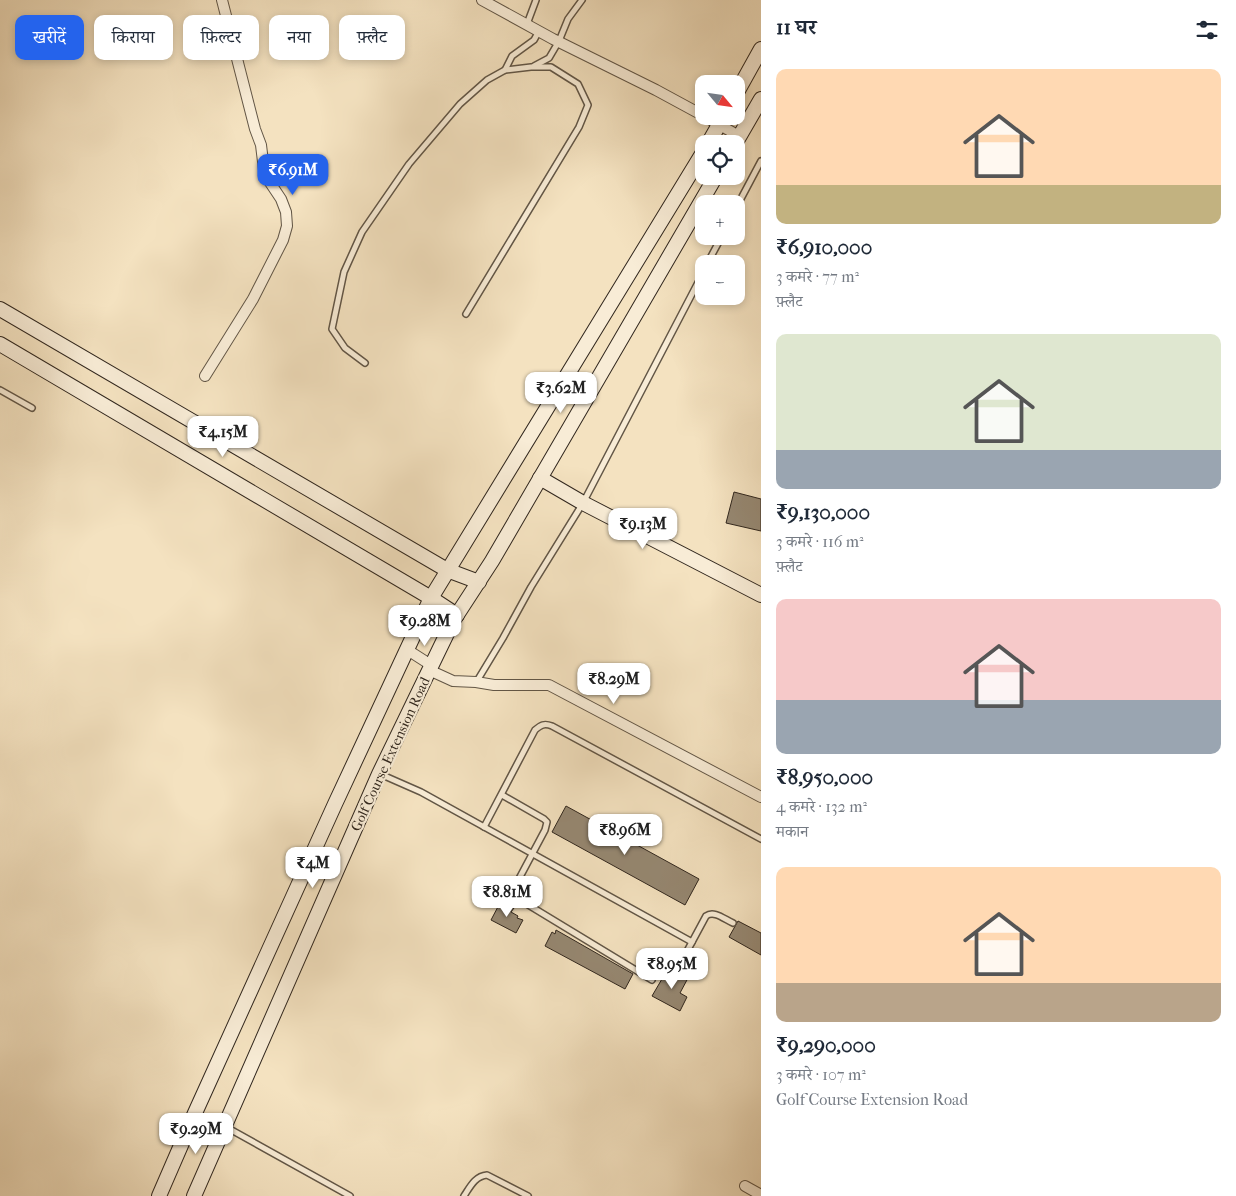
<!DOCTYPE html>
<html lang="hi">
<head>
<meta charset="utf-8">
<style>
	:root { --surface:#fff; --page:#f6f6f7; --text:#1f2937; --muted:#747a83; --accent:#2563eb }
	body { margin:0; font-family:"IM FELL French Canon","Noto Serif Devanagari",serif; background:var(--page); color:var(--text); height:100vh; display:flex; flex-direction:column; font-size:19px; white-space:nowrap }
	* { box-sizing:border-box; margin:0 }
	p { font-size:16px; color:var(--muted) }
	.icon { flex:none; width:28px; height:28px; fill:none; stroke:currentColor; stroke-width:2; stroke-linecap:round; stroke-linejoin:round }
	.map { position:relative; flex:1; overflow:hidden }
	.details { display:flex; flex-direction:column; background:var(--surface); width:475px }
	.details>* { flex:none }
	.guide { position:absolute; left:15px; top:15px; width:475px; height:45px; display:flex; gap:10px }
	.needle { width:32px; rotate:119deg }
	.controls { position:absolute; left:695px; top:75px; display:grid; gap:10px }
	.controls a { display:grid; place-items:center; width:50px; height:50px; border-radius:10px; background:var(--surface); box-shadow:0 2px 8px #0003; font-size:25px }
	.price { position:absolute; translate:-50% -42px; padding:0 11px; border-radius:10px; background:#fff; color:#222; font-size:16px; line-height:32px; filter:drop-shadow(0 1px 2px #0008) }
	.price::after { content:''; position:absolute; left:50%; top:30px; width:15px; height:11px; margin-left:-8px; background:inherit; clip-path:polygon(0 0,100% 0,50% 100%) }
	.price.selected { background:var(--accent); color:#fff }
	ul { padding:0; list-style:none }
	li { display:grid; align-content:center; gap:10px; height:265px; padding:0 15px }
	li span { display:grid; place-items:center; height:155px; border-radius:10px; color:#555 }
	li>.icon { margin-inline-start:auto }
	span .icon { width:90px; height:90px; fill:#fffc; stroke-width:1 }
	li b { font-size:21px }
	h2 { display:flex; justify-content:space-between; align-items:center; height:60px; padding:0 15px; font-size:21px }
	.chip { padding:0 18px; border-radius:10px; background:var(--surface); box-shadow:0 2px 8px #0003; font-size:18px; line-height:45px }
	.chip.selected { background:var(--accent); color:#fff }
	main { display:flex; flex:1; min-height:0 }
	.map>svg:first-child { display:block }
</style>
</head>
<body>
<main>
<div class="map">
<svg width="761" height="1196" viewBox="0 0 761 1196">
	<rect width="100%" height="100%" fill="#f4e2c0"/>
	<filter id="stains"><feTurbulence type="fractalNoise" baseFrequency=".004" numOctaves="4"/><feColorMatrix values="0 0 0 0 .2 0 0 0 0 .09 0 0 0 0 .02 0 0 0 .5 -.17"/></filter>
	<radialGradient id="worn" r=".72"><stop offset=".6" stop-color="#630" stop-opacity="0"/><stop offset="1" stop-color="#630" stop-opacity=".3"/></radialGradient>
	<g fill="#968872" stroke="#31271e">
		<path d="M734,492L761,499V531L726,523Z"/>
		<path d="M566,806L699,879L685,905L552,832Z"/>
		<path d="M501,901L514,908L511,912L518,916L517,918L523,920L516,933L491,920Z"/>
		<path d="M738,921L761,933V955L729,937Z"/>
		<path d="M556,930L633,974L625,989L545,946L552,932L555,934Z"/>
		<path d="M669,967L676,972L688,978L680,993L687,997L680,1011L652,996Z"/>
	</g>
	<g fill="none" stroke-linecap="round" stroke-linejoin="round">
		<defs>
			<g id="lane">
				<path d="M527,24L536,0"/>
				<path d="M534,66L549,58L559,41L568,19L582,0"/>
				<path d="M505,70L512,56L534,40L539,31"/>
				<path d="M736,208L761,161"/>
				<path d="M707,264L722,236"/>
				<path d="M365,363L345,348L332,329L344,272L362,232L409,164L460,104L487,80L505,70L531,67H551L578,84L588,105L579,127L466,314"/>
				<path d="M0,390L32,408"/>
				<path d="M477,681L503,638L531,587L583,503L704,271"/>
				<path d="M380,774L421,792L692,942"/>
				<path d="M502,795L544,819L547,822L545,830L513,890L512,895L652,980"/>
				<path d="M484,827L535,730C541,725 544,723 552,726L761,839"/>
				<path d="M678,968L706,916C714,910 724,919 733,923"/>
				<path d="M226,1127L350,1196"/>
				<path d="M464,1196C470,1187 475,1176 487,1175L528,1196"/>
			</g>
			<g id="street">
				<path d="M482,0L553,39L656,90L704,116"/>
				<path d="M704,116L739,136"/>
				<path d="M205,376L253,299L283,240L287,226L286,212L281,199L269,181L264,170L261,145L255,129L222,0"/>
				<path d="M406,649L431,665"/>
				<path d="M429,670L453,681L476,682L494,685H549L761,797"/>
				<path d="M745,1186L761,1195"/>
			</g>
			<g id="secondary">
				<path d="M736,94L761,49"/>
				<path d="M708,144L724,116"/>
				<path d="M735,144L761,99"/>
				<path d="M0,309L447,570L479,582"/>
				<path d="M0,344L431,598L457,615"/>
				<path d="M540,478L583,503L761,595"/>
				<path d="M159,1196L195,1113L335,804L431,598L704,151"/>
				<path d="M194,1196L379,774L453,621L492,561L716,176"/>
			</g>
		</defs>
		<use href="#lane" stroke="#625646" stroke-width="8"/>
		<use href="#street" stroke="#625646" stroke-width="12"/>
		<use href="#secondary" stroke="#31271e" stroke-width="16"/>
		<use href="#lane" stroke="#f8ecd6" stroke-width="5"/>
		<use href="#street" stroke="#f8ecd6" stroke-width="10"/>
		<use href="#secondary" stroke="#f8ecd6" stroke-width="14"/>
	</g>
	<g text-anchor="middle" stroke-width="4.5" stroke-linejoin="round" paint-order="stroke">
		<g font-size="14" fill="#31271e" stroke="#f8ecd6">
			<text transform="translate(390 754) rotate(-65)" y="5">Golf Course Extension Road</text>
		</g>
	</g>
	<rect width="100%" height="100%" filter="url(#stains)"/>
	<rect width="100%" height="100%" fill="url(#worn)"/>
</svg>
<div class="controls">
<a><svg class="needle" viewBox="-14 -14 28 28"><path d="M0-13l5 13h-10z" fill="#e53935"/><path d="M0 13l5-13h-10z" fill="#747a83"/></svg></a>
<a><svg class="icon" aria-label="locate" viewBox="0 0 24 24"><circle cx="12" cy="12" r="6"/><path d="M12 2v4M12 18v4M2 12h4M18 12h4"/></svg></a>
<a>+</a>
<a>−</a>
</div>
<b class="price selected" style="left:293px;top:196px">₹6.91M</b>
<b class="price" style="left:561px;top:414px">₹3.62M</b>
<b class="price" style="left:223px;top:458px">₹4.15M</b>
<b class="price" style="left:643px;top:550px">₹9.13M</b>
<b class="price" style="left:425px;top:647px">₹9.28M</b>
<b class="price" style="left:614px;top:705px">₹8.29M</b>
<b class="price" style="left:625px;top:856px">₹8.96M</b>
<b class="price" style="left:313px;top:889px">₹4M</b>
<b class="price" style="left:507px;top:918px">₹8.81M</b>
<b class="price" style="left:672px;top:990px">₹8.95M</b>
<b class="price" style="left:196px;top:1155px">₹9.29M</b>
<div class="guide">
<a class="chip selected">खरीदें</a>
<a class="chip">किराया</a>
<a class="chip">फ़िल्टर</a>
<a class="chip">नया</a>
<a class="chip">फ़्लैट</a>
</div>
</div>
<section class="details">
<h2>11 घर<svg class="icon" aria-label="filters" viewBox="0 0 24 24"><path d="M4 7h16M4 17h16"/><circle cx="9" cy="7" r="2"/><circle cx="15" cy="17" r="2"/></svg></h2>
<ul>
<li><span style="background:linear-gradient(#ffd9b3 75%,#c2b280 0)"><svg class="icon" aria-label="home" viewBox="0 0 24 24"><path d="M3 11l9-7 9 7M6 9v11h12V9"/></svg></span><div><b>₹6,910,000</b><p>3 कमरे · 77 m²</p><p>फ़्लैट</p></div></li>
<li><span style="background:linear-gradient(#dfe7d0 75%,#9aa5b1 0)"><svg class="icon" aria-label="home" viewBox="0 0 24 24"><path d="M3 11l9-7 9 7M6 9v11h12V9"/></svg></span><div><b>₹9,130,000</b><p>3 कमरे · 116 m²</p><p>फ़्लैट</p></div></li>
<li><span style="background:linear-gradient(#f6c9c9 65%,#9aa5b1 0)"><svg class="icon" aria-label="home" viewBox="0 0 24 24"><path d="M3 11l9-7 9 7M6 9v11h12V9"/></svg></span><div><b>₹8,950,000</b><p>4 कमरे · 132 m²</p><p>मकान</p></div></li>
<li><span style="background:linear-gradient(#ffd9b3 75%,#b9a48a 0)"><svg class="icon" aria-label="home" viewBox="0 0 24 24"><path d="M3 11l9-7 9 7M6 9v11h12V9"/></svg></span><div><b>₹9,290,000</b><p>3 कमरे · 107 m²</p><p>Golf Course Extension Road</p></div></li>
</ul>
</section>
</main>
</body>
</html>
